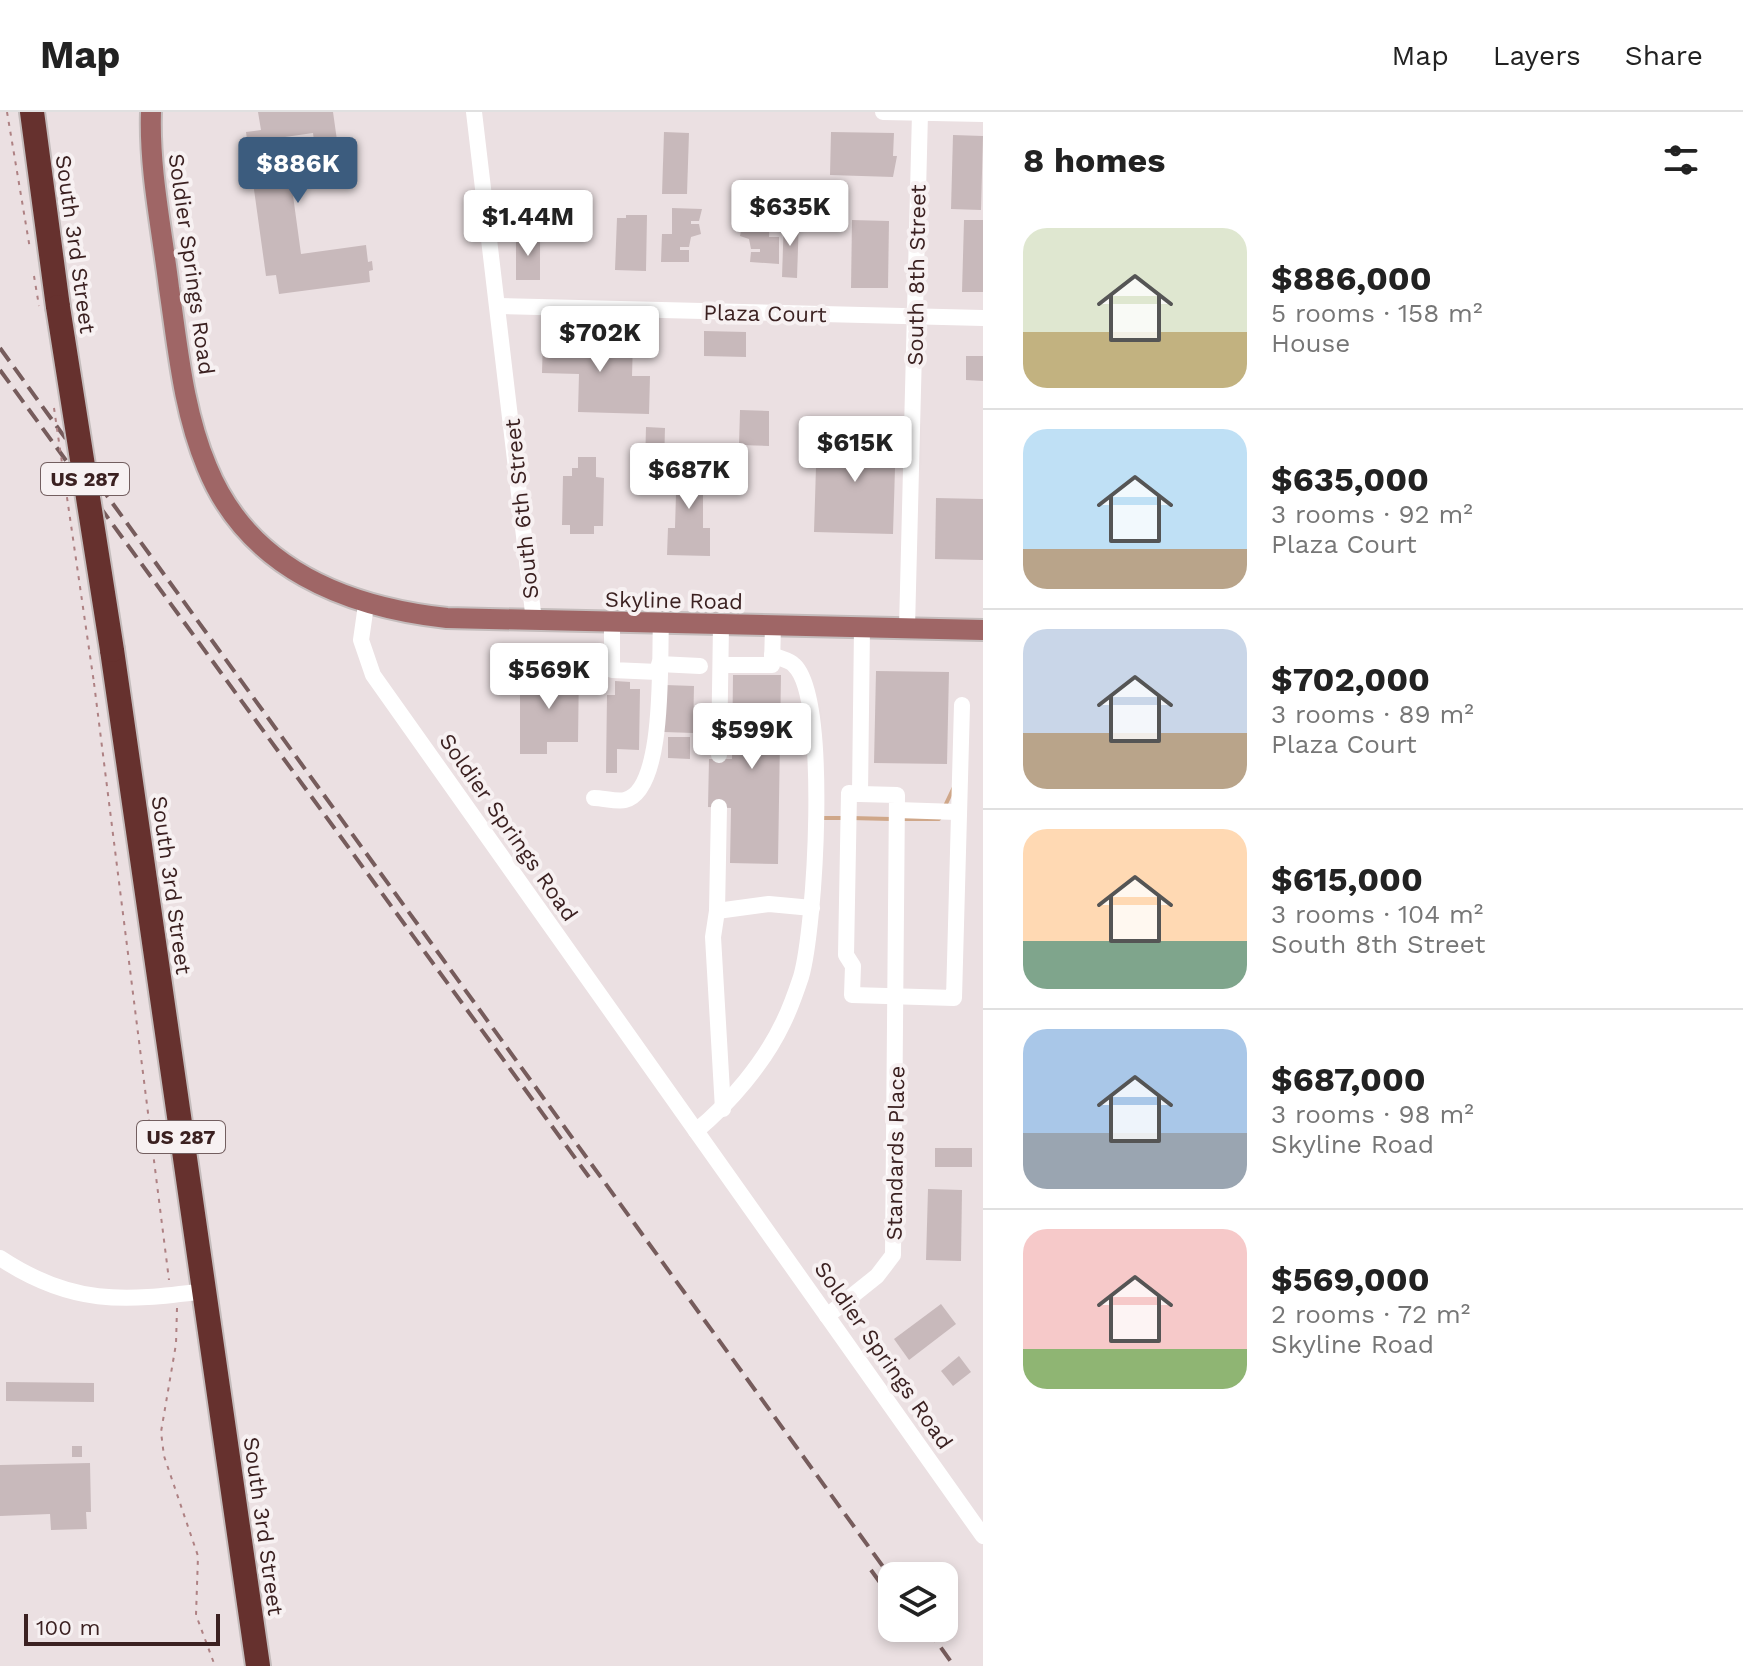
<!DOCTYPE html>
<html lang="en">
<head>
<meta charset="utf-8">
<style>
	:root { --surface:#fff; --page:#f2f2f2; --text:#222; --muted:#767676; --line:#e0e0e0; --accent:#3c5c7e }
	body { margin:0; font-family:"Work Sans",sans-serif; background:var(--page); color:var(--text); height:100vh; display:flex; flex-direction:column; font-size:30px; white-space:nowrap }
	* { box-sizing:border-box; margin:0 }
	p { font-size:26px; color:var(--muted) }
	.icon { flex:none; width:44px; height:44px; fill:none; stroke:currentColor; stroke-width:2; stroke-linecap:round; stroke-linejoin:round }
	.map { position:relative; flex:1; overflow:hidden }
	.details { display:flex; flex-direction:column; background:var(--surface); width:760px }
	.details>* { flex:none }
	.fabs { position:absolute; left:878px; top:1450px; display:grid; gap:16px }
	.fabs a { display:grid; place-items:center; width:80px; height:80px; border-radius:16px; background:var(--surface); box-shadow:0 4px 12px #0003; font-size:40px }
	.scale { position:absolute; left:24px; bottom:20px; width:196px; box-sizing:border-box; padding-left:8px; border:4px solid #3b2121; border-top:0; font-size:22px; line-height:28px; white-space:nowrap; color:#3b2121; -webkit-text-stroke:6px #f7f1f2; paint-order:stroke }
	.price { position:absolute; translate:-50% -68px; padding:0 18px; border-radius:8px; background:#fff; color:#222; font-size:26px; line-height:52px; filter:drop-shadow(0 2px 4px #0008) }
	.price::after { content:''; position:absolute; left:50%; top:48px; width:24px; height:18px; margin-left:-12px; background:inherit; clip-path:polygon(0 0,100% 0,50% 100%) }
	.price.current { background:var(--accent); color:#fff }
	ul { padding:0; list-style:none }
	li { display:flex; align-items:center; gap:24px; height:200px; padding:0 40px }
	li+li { border-top:2px solid var(--line) }
	li span { display:grid; place-items:center; flex:none; width:224px; height:160px; border-radius:24px; color:#555 }
	li>.icon { margin-inline-start:auto }
	span .icon { width:96px; height:96px; fill:#fffc; stroke-width:1 }
	li b { font-size:34px }
	h2 { display:flex; justify-content:space-between; align-items:center; height:96px; padding:0 40px; font-size:34px }
	header { display:flex; align-items:center; gap:48px; box-sizing:border-box; height:112px; padding:0 40px; background:var(--surface); border-bottom:2px solid var(--line) }
	header strong { font-size:38px }
	nav { display:flex; gap:44px; margin-inline-start:auto; font-size:28px }
	main { display:flex; flex:1; min-height:0 }
	.map>svg:first-child { display:block }
</style>
</head>
<body>
<header>
<strong>Map</strong>
<nav><a>Map</a><a>Layers</a><a>Share</a></nav>
</header>
<main>
<div class="map">
<svg width="983" height="1554" viewBox="0 0 983 1554">
	<rect width="100%" height="100%" fill="#ebe0e2"/>
	<g fill="none" stroke-linecap="round" stroke-linejoin="round">
		<g stroke="#cfa789" stroke-width="4">
			<path d="M944,696L954,675"/>
			<path d="M823,706H843"/>
			<path d="M851,706L891,707"/>
			<path d="M899,707H939L941,704"/>
		</g>
	</g>
	<g fill="#c8b9bb">
		<path d="M258,0H333L343,71L320,75L313,21L285,25L301,142L366,133L368,150L372,149L373,158L369,159L370,170L279,182L276,163L266,164L246,20L261,18Z"/>
		<path d="M664,20L689,21L687,82H662Z"/>
		<path d="M831,20L894,21L893,44H897L893,65L830,63Z"/>
		<path d="M953,23L983,24L981,98L951,97Z"/>
		<path d="M753,74H779V89L752,88Z"/>
		<path d="M672,96L702,97L699,109H691V112H699L701,122L691,125L689,135H680V138H689V150H661L662,122H672Z"/>
		<path d="M740,98H770L769,125H779V152L750,150L751,140H760V137H751L749,127L740,124L742,113H751V110H743Z"/>
		<path d="M626,103H647L646,159L615,158L617,106H626Z"/>
		<path d="M784,105L799,106L797,166L782,165Z"/>
		<path d="M852,108L889,109L888,176H851Z"/>
		<path d="M964,108H983V180H962Z"/>
		<rect x="516" y="123" width="24" height="45"/>
		<path d="M704,219L746,220V245L704,244Z"/>
		<path d="M543,226L633,229L632,264H650L649,302L578,300L579,262L542,261Z"/>
		<path d="M966,244H983V269L966,268Z"/>
		<path d="M740,298L769,299V334L739,333Z"/>
		<path d="M646,315L665,316L664,354L645,353Z"/>
		<path d="M817,322L896,324L893,422L814,420Z"/>
		<path d="M578,345H596V365L604,366L603,414H594V422H570V413H562L563,364H572V356H578Z"/>
		<path d="M669,355L712,356L711,383H703V416H710V444L667,443L668,416H675L676,382H668Z"/>
		<path d="M936,386L983,387V448L935,447Z"/>
		<path d="M559,554H579L578,630H547V642H520V567L559,568Z"/>
		<path d="M876,559L949,560L947,652L874,651Z"/>
		<path d="M733,563H781L778,752L730,751L731,696L708,695L709,647H732Z"/>
		<path d="M615,569L630,570V577H640L639,638L617,637V661H606L607,583H615Z"/>
		<path d="M665,573L694,574L693,621L664,620Z"/>
		<path d="M668,625H690V647L668,646Z"/>
		<rect x="935" y="1036" width="37" height="19"/>
		<path d="M928,1077L962,1078L961,1149L926,1148Z"/>
		<path d="M941,1192L956,1212L909,1248L894,1227Z"/>
		<path d="M959,1244L971,1260L953,1274L941,1259Z"/>
		<path d="M6,1270L94,1271V1290L6,1289Z"/>
		<rect x="72" y="1334" width="10" height="11"/>
		<path d="M90,1351L91,1400H86L87,1417L51,1418L50,1402L0,1404V1353Z"/>
	</g>
	<g fill="none" stroke-linecap="round" stroke-linejoin="round">
		<defs>
			<path id="major" d="M151,0C149,58 162,118 169,176C178,236 183,298 207,355C248,456 346,495 447,506L983,518"/>
			<g id="highway">
				<path d="M32,0L58,195"/>
				<path d="M112,538L258,1554"/>
			</g>
		</defs>
		<use href="#major" stroke="#c4bcbc" stroke-width="24"/>
		<use href="#highway" stroke="#c4bcbc" stroke-width="28"/>
		<g stroke="#ae8183" stroke-width="2" stroke-dasharray="4 6" stroke-linecap="butt">
			<path d="M7,0L30,137"/>
			<path d="M94,571L169,1168"/>
			<path d="M177,1196L176,1232L161,1320L164,1344L198,1444L196,1503L215,1554"/>
		</g>
		<g stroke="#fff" stroke-width="16">
			<path d="M474,0L534,509"/>
			<path d="M883,0L983,2"/>
			<path d="M498,194L983,206"/>
			<path d="M366,493L361,528L373,563L983,1424"/>
			<path d="M612,510V558L658,560"/>
			<path d="M862,515L860,682L849,681L846,843L853,854L852,883L954,886L962,593"/>
			<path d="M907,516L920,1"/>
			<path d="M659,552L700,554"/>
			<path d="M722,553H772L773,513"/>
			<path d="M719,643L721,513"/>
			<path d="M594,686C603,686 617,690 625,688C666,678 659,546 661,511"/>
			<path d="M897,698L957,700"/>
			<path d="M717,799L719,695"/>
			<path d="M723,997L713,825L717,799L769,792L812,796"/>
			<path d="M696,1019C730,991 764,951 783,911C790,897 796,880 801,865C815,818 830,586 794,553C790,548 778,546 772,543"/>
			<path d="M0,1146C71,1193 123,1190 204,1179"/>
			<path d="M827,1204L877,1164L893,1143L897,683L860,682"/>
		</g>
		<use href="#major" stroke="#9f6666" stroke-width="20"/>
		<use href="#highway" stroke="#66312e" stroke-width="24"/>
		<g stroke="#765c5c" stroke-width="4" stroke-dasharray="16 8" stroke-linecap="butt">
			<path d="M0,236L892,1467"/>
			<path d="M0,258L589,1065"/>
			<path d="M871,1458L892,1487"/>
			<path d="M927,1516L954,1554"/>
		</g>
		<defs>
			<path id="highway-bridge" d="M58,195L112,538"/>
		</defs>
		<use href="#highway-bridge" stroke="#c4bcbc" stroke-width="28" stroke-linecap="butt"/>
		<g stroke="#ae8183" stroke-width="2" stroke-dasharray="4 6" stroke-linecap="butt">
			<path d="M34,164L39,194"/>
			<path d="M54,296L94,571"/>
		</g>
		<use href="#highway-bridge" stroke="#66312e" stroke-width="24"/>
	</g>
	<g text-anchor="middle" stroke-width="8" stroke-linejoin="round" paint-order="stroke">
		<g fill="#f7f1f2" stroke="#735f60" stroke-width="2">
			<rect x="41" y="351" width="88" height="32" rx="6"/>
			<rect x="137" y="1009" width="88" height="32" rx="6"/>
		</g>
		<g font-size="20" font-weight="bold" fill="#3b2121">
			<text x="85" y="374">US 287</text>
			<text x="181" y="1032">US 287</text>
		</g>
		<g font-size="22" fill="#3b2121" stroke="#f7f1f2">
			<text transform="translate(76 132) rotate(82)" y="8">South 3rd Street</text>
			<text transform="translate(192 152) rotate(82)" y="8">Soldier Springs Road</text>
			<text transform="translate(916 163) rotate(-89)" y="8">South 8th Street</text>
			<text transform="translate(765 201) rotate(1)" y="8">Plaza Court</text>
			<text transform="translate(521 397) rotate(-96)" y="8">South 6th Street</text>
			<text transform="translate(674 488) rotate(1)" y="8">Skyline Road</text>
			<text transform="translate(509 715) rotate(55)" y="8">Soldier Springs Road</text>
			<text transform="translate(172 773) rotate(82)" y="8">South 3rd Street</text>
			<text transform="translate(895 1041) rotate(-89)" y="8">Standards Place</text>
			<text transform="translate(884 1243) rotate(55)" y="8">Soldier Springs Road</text>
			<text transform="translate(264 1414) rotate(82)" y="8">South 3rd Street</text>
		</g>
	</g>
</svg>
<div class="fabs">
<a><svg class="icon" aria-label="layers" viewBox="0 0 24 24"><path d="M12 4l9 5-9 5-9-5zM3 14l9 5 9-5"/></svg></a>
</div>
<div class="scale">100 m</div>
<b class="price current" style="left:298px;top:93px">$886K</b>
<b class="price" style="left:790px;top:136px">$635K</b>
<b class="price" style="left:528px;top:146px">$1.44M</b>
<b class="price" style="left:600px;top:262px">$702K</b>
<b class="price" style="left:855px;top:372px">$615K</b>
<b class="price" style="left:689px;top:399px">$687K</b>
<b class="price" style="left:549px;top:599px">$569K</b>
<b class="price" style="left:752px;top:659px">$599K</b>
</div>
<section class="details">
<h2>8 homes<svg class="icon" aria-label="filters" viewBox="0 0 24 24"><path d="M4 7h16M4 17h16"/><circle cx="9" cy="7" r="2"/><circle cx="15" cy="17" r="2"/></svg></h2>
<ul>
<li><span style="background:linear-gradient(#dfe7d0 65%,#c2b280 0)"><svg class="icon" aria-label="home" viewBox="0 0 24 24"><path d="M3 11l9-7 9 7M6 9v11h12V9"/></svg></span><div><b>$886,000</b><p>5 rooms · 158 m²</p><p>House</p></div></li>
<li><span style="background:linear-gradient(#bfe0f5 75%,#b9a48a 0)"><svg class="icon" aria-label="home" viewBox="0 0 24 24"><path d="M3 11l9-7 9 7M6 9v11h12V9"/></svg></span><div><b>$635,000</b><p>3 rooms · 92 m²</p><p>Plaza Court</p></div></li>
<li><span style="background:linear-gradient(#c9d6e8 65%,#b9a48a 0)"><svg class="icon" aria-label="home" viewBox="0 0 24 24"><path d="M3 11l9-7 9 7M6 9v11h12V9"/></svg></span><div><b>$702,000</b><p>3 rooms · 89 m²</p><p>Plaza Court</p></div></li>
<li><span style="background:linear-gradient(#ffd9b3 70%,#7fa58c 0)"><svg class="icon" aria-label="home" viewBox="0 0 24 24"><path d="M3 11l9-7 9 7M6 9v11h12V9"/></svg></span><div><b>$615,000</b><p>3 rooms · 104 m²</p><p>South 8th Street</p></div></li>
<li><span style="background:linear-gradient(#a9c7e8 65%,#9aa5b1 0)"><svg class="icon" aria-label="home" viewBox="0 0 24 24"><path d="M3 11l9-7 9 7M6 9v11h12V9"/></svg></span><div><b>$687,000</b><p>3 rooms · 98 m²</p><p>Skyline Road</p></div></li>
<li><span style="background:linear-gradient(#f6c9c9 75%,#8fb573 0)"><svg class="icon" aria-label="home" viewBox="0 0 24 24"><path d="M3 11l9-7 9 7M6 9v11h12V9"/></svg></span><div><b>$569,000</b><p>2 rooms · 72 m²</p><p>Skyline Road</p></div></li>
</ul>
</section>
</main>
</body>
</html>
